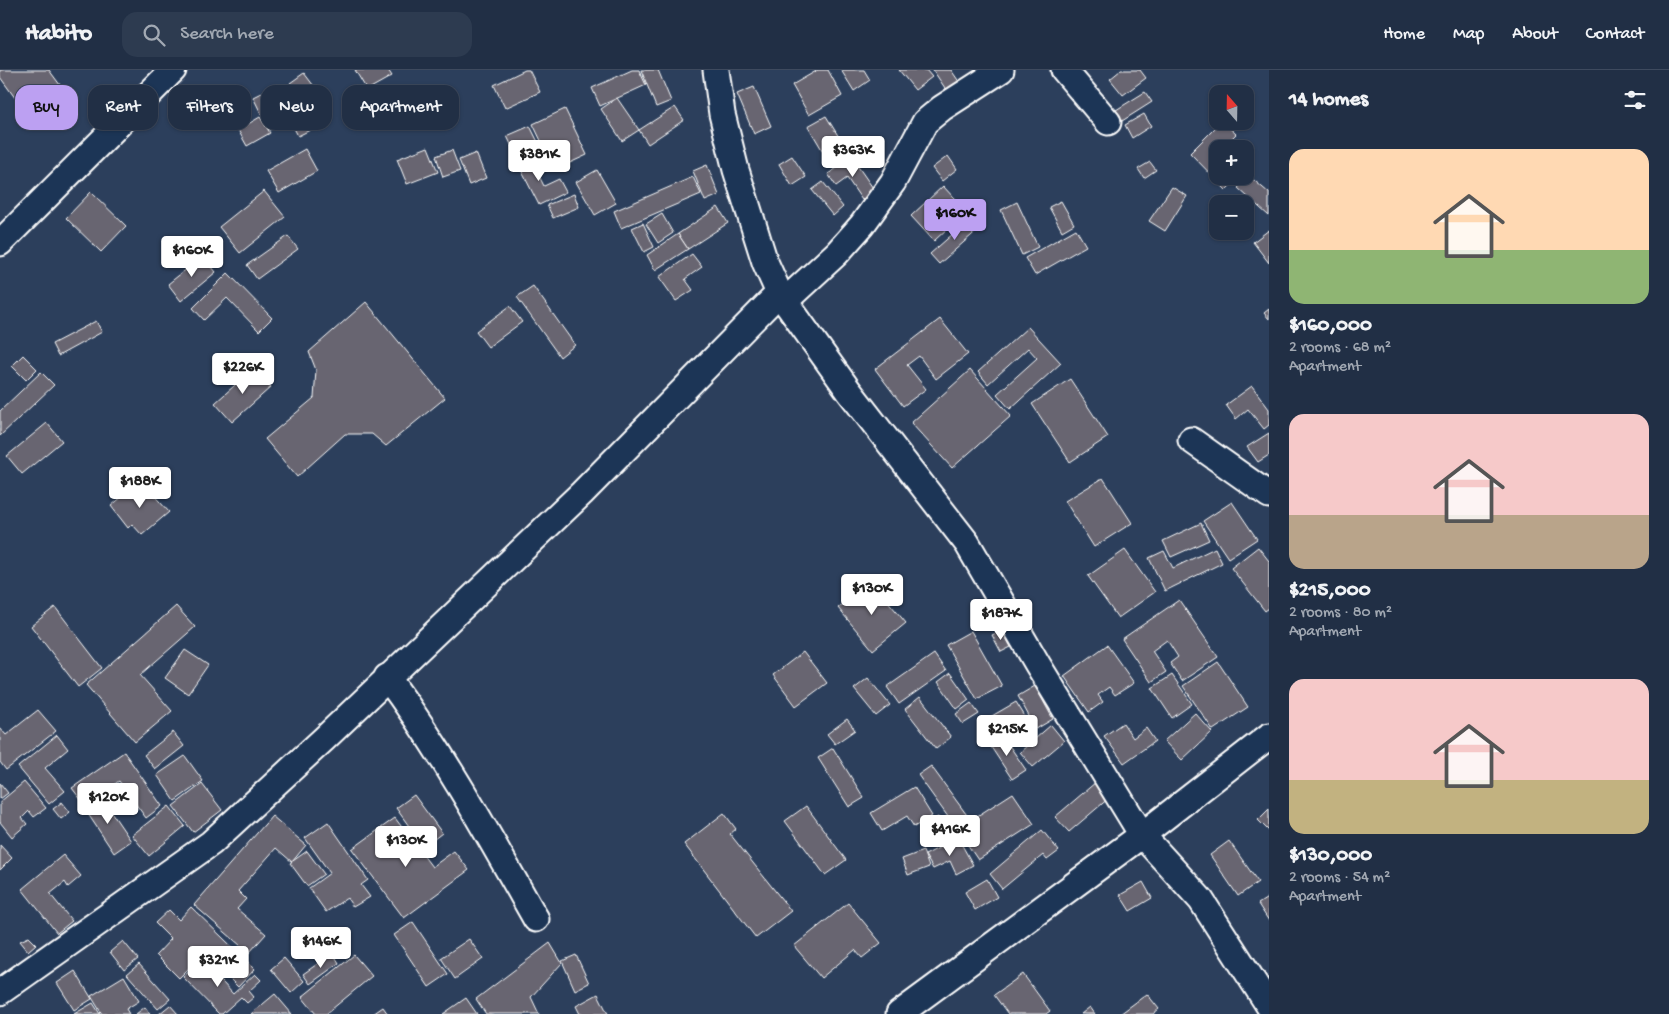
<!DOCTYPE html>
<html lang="en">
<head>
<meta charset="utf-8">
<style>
	:root { --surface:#212f45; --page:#2d3b50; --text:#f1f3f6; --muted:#a2a9b3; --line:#3e4a5e; --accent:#bca0f2 }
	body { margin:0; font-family:"Gochi Hand",sans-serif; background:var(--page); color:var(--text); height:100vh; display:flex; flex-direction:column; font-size:19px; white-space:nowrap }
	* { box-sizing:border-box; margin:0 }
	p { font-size:16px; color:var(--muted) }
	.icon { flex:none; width:28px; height:28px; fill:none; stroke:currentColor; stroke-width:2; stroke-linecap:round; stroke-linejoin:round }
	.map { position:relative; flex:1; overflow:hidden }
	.details { display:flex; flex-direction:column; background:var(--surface); width:400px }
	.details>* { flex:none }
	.guide { position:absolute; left:15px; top:15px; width:475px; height:45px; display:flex; gap:10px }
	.needle { width:32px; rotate:340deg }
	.fabs { position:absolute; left:1209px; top:15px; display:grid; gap:10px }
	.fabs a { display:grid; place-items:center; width:45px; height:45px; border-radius:10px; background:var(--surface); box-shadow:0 1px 4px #0004,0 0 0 1px var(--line); font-size:25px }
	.price { position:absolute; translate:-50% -42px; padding:0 11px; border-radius:5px; background:#fff; color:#222; font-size:16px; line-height:32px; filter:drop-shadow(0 1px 2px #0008) }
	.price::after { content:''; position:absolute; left:50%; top:30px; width:15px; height:11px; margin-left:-8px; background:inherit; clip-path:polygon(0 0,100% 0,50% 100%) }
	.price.selected { background:var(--accent); color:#111 }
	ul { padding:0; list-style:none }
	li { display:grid; align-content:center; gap:10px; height:265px; padding:0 20px }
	li span { display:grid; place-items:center; height:155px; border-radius:15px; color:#555 }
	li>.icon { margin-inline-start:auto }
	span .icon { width:90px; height:90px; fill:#fffc; stroke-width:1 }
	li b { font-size:21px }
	h2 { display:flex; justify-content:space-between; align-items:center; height:60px; padding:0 20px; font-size:21px }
	.pill { padding:0 18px; border-radius:15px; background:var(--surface); box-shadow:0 1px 4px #0004,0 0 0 1px var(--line); font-size:18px; line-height:45px }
	.pill.selected { background:var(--accent); color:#111 }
	header { display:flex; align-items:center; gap:30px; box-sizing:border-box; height:70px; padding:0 25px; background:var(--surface); border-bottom:1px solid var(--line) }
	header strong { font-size:24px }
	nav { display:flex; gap:28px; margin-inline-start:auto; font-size:18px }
	.search { width:350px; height:45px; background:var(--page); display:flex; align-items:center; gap:12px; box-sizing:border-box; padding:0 18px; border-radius:15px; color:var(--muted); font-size:19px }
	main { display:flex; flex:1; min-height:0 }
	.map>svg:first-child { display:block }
</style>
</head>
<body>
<header>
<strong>Habito</strong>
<div class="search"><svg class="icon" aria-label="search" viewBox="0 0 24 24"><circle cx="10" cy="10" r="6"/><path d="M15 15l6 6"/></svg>Search here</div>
<nav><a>Home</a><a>Map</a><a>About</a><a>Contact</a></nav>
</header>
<main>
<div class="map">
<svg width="1269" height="944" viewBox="0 0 1269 944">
	<rect width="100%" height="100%" fill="#2c3f5c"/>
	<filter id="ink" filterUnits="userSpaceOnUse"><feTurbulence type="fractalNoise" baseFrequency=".02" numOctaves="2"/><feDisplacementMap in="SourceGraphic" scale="10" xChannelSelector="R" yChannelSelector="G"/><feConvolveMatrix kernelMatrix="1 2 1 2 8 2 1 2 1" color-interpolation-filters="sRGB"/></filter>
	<g filter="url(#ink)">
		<g fill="#676571" stroke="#fff">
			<path d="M0,0H49L66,23L47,37L50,42L34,54L0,7Z"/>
			<path d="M355,0H388L392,6L367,20Z"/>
			<path d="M525,0H529L540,22L505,38L494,15Z"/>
			<path d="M632,0H639L646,15L600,36L592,18Z"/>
			<path d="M641,0H658L671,31L656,37Z"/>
			<path d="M818,0H828L842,26L809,45L792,15Z"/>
			<path d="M841,0H864L870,10L854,21Z"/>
			<path d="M899,0H926L932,7L915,20Z"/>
			<path d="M933,0H951L960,13L947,21Z"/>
			<path d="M1121,0H1140L1146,8L1123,25L1110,9Z"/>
			<path d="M304,3L323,28L310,39L290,13Z"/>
			<path d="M754,17L771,56L754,64L737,24Z"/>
			<path d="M269,19L285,53L269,60L253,27Z"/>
			<path d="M1145,22L1152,32L1122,51L1116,40Z"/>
			<path d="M617,28L639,60L622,71L601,39Z"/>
			<path d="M298,30L312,59L298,66L284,38Z"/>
			<path d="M675,37L684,50L648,74L639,60Z"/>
			<path d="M565,39L587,85L561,97L550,75L544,77L533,54Z"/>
			<path d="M1144,44L1151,56L1132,68L1125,55Z"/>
			<path d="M826,46L845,77L827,88L808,56Z"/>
			<path d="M260,47L270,63L247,76L238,60Z"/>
			<path d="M1222,51L1236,64L1221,79H1218V106H1240L1226,120L1190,83Z"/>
			<path d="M530,56L540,76L517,87L507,66Z"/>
			<path d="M428,77L438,102L407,114L397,89Z"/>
			<path d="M305,79L317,101L279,123L266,101Z"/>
			<path d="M452,80L460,101L443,107L436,86Z"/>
			<path d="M476,83L486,108L469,115L459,90Z"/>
			<path d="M528,84L544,116L559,109L566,122L539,135L516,90Z"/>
			<path d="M792,86L806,107L792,116L779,94Z"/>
			<path d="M948,86L957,99L942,111L932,98Z"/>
			<path d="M852,88L875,121L862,130L847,108L836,116L828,104Z"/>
			<path d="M1150,92L1156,100L1144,108L1138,99Z"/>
			<path d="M707,95L719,125L705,131L693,101Z"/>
			<path d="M597,100L616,133L595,145L576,112Z"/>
			<path d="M1249,106L1269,123V146L1238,118Z"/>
			<path d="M693,107L701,124L621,158L614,141Z"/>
			<path d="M823,112L843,137L833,146L812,120Z"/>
			<path d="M943,116L966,141L934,171L911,146Z"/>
			<path d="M1172,117L1187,126L1165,161L1149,151Z"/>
			<path d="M264,121L285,147L240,183L219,157Z"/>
			<path d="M91,122L126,156L101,182L66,148Z"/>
			<path d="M574,124L579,137L553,148L547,135Z"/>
			<path d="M1061,131L1074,154L1062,161L1049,137Z"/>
			<path d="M1017,132L1038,177L1022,185L1001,140Z"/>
			<path d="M718,137L728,153L688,179L678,164Z"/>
			<path d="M662,144L673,163L658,173L646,154Z"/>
			<path d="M971,148L980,158L939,194L930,184Z"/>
			<path d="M643,153L654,177L644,182L632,158Z"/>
			<path d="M1076,159L1086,176L1035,205L1025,188Z"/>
			<path d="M1269,160V193L1253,172Z"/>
			<path d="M678,164L688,179L655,200L647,185Z"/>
			<path d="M288,166L298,179L257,209L247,195Z"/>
			<path d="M692,184L702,197L685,209L693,220L676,231L659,207Z"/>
			<path d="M203,186L216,202L181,231L168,214Z"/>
			<path d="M228,203L272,248L259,261L227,228L204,250L193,238Z"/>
			<path d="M533,216L575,275L560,287L517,227Z"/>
			<path d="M366,232L445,328L386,376L372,364H345L297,407L265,369L314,328L316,300L309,282Z"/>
			<path d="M510,236L522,252L488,277L476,261Z"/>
			<path d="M1269,239V249L1264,243Z"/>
			<path d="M940,249L968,284L936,309L919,286L907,295L926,319L903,336L875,299Z"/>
			<path d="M96,251L102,262L58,286L52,274Z"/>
			<path d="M1028,257L1061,293L1010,339L997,324L1037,288L1028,278L988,314L978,302Z"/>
			<path d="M23,285L37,299L26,310L12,296Z"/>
			<path d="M254,298L271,317L232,352L215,333Z"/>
			<path d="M970,300L1011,346L952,398L911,353Z"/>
			<path d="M41,302L54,315L0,366V341Z"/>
			<path d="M1070,309L1108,367L1070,392L1032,334Z"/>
			<path d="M1252,316L1269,339V355L1264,359L1248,339L1236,349L1226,335Z"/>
			<path d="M47,353L62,371L22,404L7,386Z"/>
			<path d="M1269,363V385L1258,392L1247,377Z"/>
			<path d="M1103,408L1132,453L1094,477L1065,431Z"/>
			<path d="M141,411L169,442L142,465L132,454L128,458L111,436Z"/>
			<path d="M1232,432L1257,469L1228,488L1203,451Z"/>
			<path d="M1201,453L1209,470L1171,487L1163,471Z"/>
			<path d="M1258,477L1269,491V538L1265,541L1231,498Z"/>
			<path d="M1215,478L1222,493L1165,521L1149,488L1164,481L1173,498Z"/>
			<path d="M1125,480L1155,522L1118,548L1088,506Z"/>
			<path d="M871,511L906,553L873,580L838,538Z"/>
			<path d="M1179,530L1218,587L1182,611L1170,593L1178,587L1167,570L1152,581L1166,602L1151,612L1122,569Z"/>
			<path d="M176,536L195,557L140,605L172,641L135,672L86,615Z"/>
			<path d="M55,537L102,598L78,617L31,556Z"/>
			<path d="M1002,560L1011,577L1001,582L992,565Z"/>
			<path d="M971,561L1002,616L977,629L946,575Z"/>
			<path d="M1107,575L1134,613L1115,625L1109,617L1098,625L1103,632L1089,642L1064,606Z"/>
			<path d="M185,580L208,595L188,624L165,608Z"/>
			<path d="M803,582L827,613L796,636L773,605Z"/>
			<path d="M934,584L946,601L899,634L887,617Z"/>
			<path d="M1218,592L1248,637L1213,660L1183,616Z"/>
			<path d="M950,603L969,630L957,639L938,612Z"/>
			<path d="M1172,605L1192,634L1172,648L1152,618Z"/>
			<path d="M868,608L890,635L876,646L854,619Z"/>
			<path d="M1035,616L1053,649L1036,659L1018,626Z"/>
			<path d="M920,627L951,667L936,679L905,639Z"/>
			<path d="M1016,632L1026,648L995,667L985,650Z"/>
			<path d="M971,633L979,644L963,654L956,644Z"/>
			<path d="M38,640L56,661L6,700L0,692V658L6,665Z"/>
			<path d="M1195,643L1212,662L1182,690L1164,671Z"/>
			<path d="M847,649L855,660L835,674L827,664Z"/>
			<path d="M1123,653L1133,668L1146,658L1155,671L1124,693L1104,666Z"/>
			<path d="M1051,655L1064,671L1033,697L1020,682Z"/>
			<path d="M173,662L184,676L155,699L144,685Z"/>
			<path d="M57,665L68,679L45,698L65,721L49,734L18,697Z"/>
			<path d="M1002,665L1026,700L1012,709L989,674Z"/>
			<path d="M833,678L864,728L849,737L818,688Z"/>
			<path d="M124,682L162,736L146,748L119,711L85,735L72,718Z"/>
			<path d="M185,686L203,711L175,731L157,705Z"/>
			<path d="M931,696L969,748L956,758L918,705Z"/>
			<path d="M24,712L46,738L34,747L29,741L22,748L27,754L12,767L0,752V732Z"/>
			<path d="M1096,712L1109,728L1069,762L1055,747Z"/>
			<path d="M0,713L8,723L0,729Z"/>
			<path d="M202,714L222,740L193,762L173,736Z"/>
			<path d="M914,717L932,746L914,757L907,746L882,761L871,743Z"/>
			<path d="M1013,723L1034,754L978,790L957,759Z"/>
			<path d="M414,725L442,763L424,777L396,738Z"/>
			<path d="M101,727L131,771L114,783L84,738Z"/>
			<path d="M62,732L70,742L61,749L53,739Z"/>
			<path d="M169,736L185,756L149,786L132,765Z"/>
			<path d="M806,736L846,790L825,805L785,751Z"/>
			<path d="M1269,739V761L1258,750Z"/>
			<path d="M724,743L736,759L730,764L791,841L756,868L684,774Z"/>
			<path d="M272,746L306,775L292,792L276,778L238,821L246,829L237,839L266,864L249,883L194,835Z"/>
			<path d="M938,747L948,766L931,776L920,758Z"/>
			<path d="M395,748L432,797L454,781L469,800L404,848L352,779Z"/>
			<path d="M328,752L368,810L361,815L370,827L353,837L347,828L326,842L309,818L330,803L305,768Z"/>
			<path d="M1042,760L1059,781L1047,790L1043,785L1002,819L990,804Z"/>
			<path d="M958,768L973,795L956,804L950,791L933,799L925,785Z"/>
			<path d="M1229,771L1258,812L1238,826L1210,785Z"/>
			<path d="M0,775L12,788L0,800Z"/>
			<path d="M307,781L324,804L307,816L290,793Z"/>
			<path d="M923,781L929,797L908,805L902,789Z"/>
			<path d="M63,785L81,806L68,817L65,812L50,824L72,851L57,863L22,819Z"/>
			<path d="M987,809L997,827L975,840L965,822Z"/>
			<path d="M1143,812L1152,828L1130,841L1120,825Z"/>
			<path d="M1269,827V851L1258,834Z"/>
			<path d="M848,833L881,873L862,888L855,880L821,908L794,876Z"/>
			<path d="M191,837L255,899L238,917L204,883L179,908L156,885L171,869L155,853L169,840L179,850Z"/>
			<path d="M413,852L448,904L429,917L394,865Z"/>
			<path d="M29,867L36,874L28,881L20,871Z"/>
			<path d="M469,869L483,889L455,909L441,888Z"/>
			<path d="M123,871L138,889L124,900L110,882Z"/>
			<path d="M550,873L562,893L531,927L539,944H486L476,929Z"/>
			<path d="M333,883L339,893L310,914L303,904Z"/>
			<path d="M354,885L372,906L326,944H316L302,927Z"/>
			<path d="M576,885L589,913L575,920L562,891Z"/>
			<path d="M284,888L304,911L291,923L271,899Z"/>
			<path d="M202,890L233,924L255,904L261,910L249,921L254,927L247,933L241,927L222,944H219L183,907Z"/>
			<path d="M139,894L170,929L158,939L127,904Z"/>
			<path d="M75,901L92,929L74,940L57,913Z"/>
			<path d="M1023,904L1050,941L1046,944H1008L994,925Z"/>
			<path d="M124,906L139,931L126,939L129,944H102L91,926Z"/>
			<path d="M275,924L292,944H251Z"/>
			<path d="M598,924L608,944H580L576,936Z"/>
			<path d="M1147,924L1159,939L1153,944H1120Z"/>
			<path d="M466,928L477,944H443Z"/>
			<path d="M93,933L100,944H74Z"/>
			<path d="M170,935L178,944H159Z"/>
			<path d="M145,937L150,944H136Z"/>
			<path d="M383,937L388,944H373Z"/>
			<path d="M1090,937L1095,944H1081Z"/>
		</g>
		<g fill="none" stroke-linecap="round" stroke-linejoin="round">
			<defs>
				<g id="street">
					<path d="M716,0L722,44L736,100L765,192L779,223L849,321L967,473L1038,595L1142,765L1201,830L1269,936"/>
					<path d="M1064,0L1108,52"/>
					<path d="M0,173L173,0"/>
					<path d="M785,231L837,183L862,155L893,112L925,52L942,38L1001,0"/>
					<path d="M1191,370L1269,425"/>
					<path d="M387,607C444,684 489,766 536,849"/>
					<path d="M0,922L211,773L324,669L582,423L779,223"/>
					<path d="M899,944L1142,765L1269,666"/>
				</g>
			</defs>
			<use href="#street" stroke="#fff" stroke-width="29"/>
			<use href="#street" stroke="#1d3557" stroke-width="25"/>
		</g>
	</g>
</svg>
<div class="fabs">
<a><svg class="needle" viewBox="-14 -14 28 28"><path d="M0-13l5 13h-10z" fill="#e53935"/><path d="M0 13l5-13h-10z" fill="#a2a9b3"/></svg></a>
<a>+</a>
<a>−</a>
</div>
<b class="price" style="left:853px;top:108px">$363K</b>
<b class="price" style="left:539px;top:112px">$381K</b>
<b class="price selected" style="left:955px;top:171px">$160K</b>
<b class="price" style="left:192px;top:208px">$160K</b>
<b class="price" style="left:243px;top:325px">$226K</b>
<b class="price" style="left:140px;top:439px">$188K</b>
<b class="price" style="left:872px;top:546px">$130K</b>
<b class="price" style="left:1001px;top:571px">$187K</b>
<b class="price" style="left:1007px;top:687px">$215K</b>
<b class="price" style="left:108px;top:755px">$120K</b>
<b class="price" style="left:950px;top:787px">$416K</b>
<b class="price" style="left:406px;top:798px">$130K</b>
<b class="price" style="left:321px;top:899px">$146K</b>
<b class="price" style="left:218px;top:918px">$321K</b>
<div class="guide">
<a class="pill selected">Buy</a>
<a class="pill">Rent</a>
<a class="pill">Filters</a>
<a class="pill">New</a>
<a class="pill">Apartment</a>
</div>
</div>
<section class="details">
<h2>14 homes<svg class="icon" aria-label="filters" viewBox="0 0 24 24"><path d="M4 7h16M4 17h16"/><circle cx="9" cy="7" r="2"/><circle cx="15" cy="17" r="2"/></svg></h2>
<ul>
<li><span style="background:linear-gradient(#ffd9b3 65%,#8fb573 0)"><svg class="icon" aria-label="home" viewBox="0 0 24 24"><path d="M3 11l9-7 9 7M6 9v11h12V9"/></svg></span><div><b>$160,000</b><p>2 rooms · 68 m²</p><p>Apartment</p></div></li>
<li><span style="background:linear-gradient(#f6c9c9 65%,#b9a48a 0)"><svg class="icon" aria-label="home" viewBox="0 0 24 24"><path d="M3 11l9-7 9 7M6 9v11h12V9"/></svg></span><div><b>$215,000</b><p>2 rooms · 80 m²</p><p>Apartment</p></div></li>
<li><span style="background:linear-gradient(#f6c9c9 65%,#c2b280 0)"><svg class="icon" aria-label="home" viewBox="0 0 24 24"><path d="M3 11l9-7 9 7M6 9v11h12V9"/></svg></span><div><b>$130,000</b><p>2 rooms · 54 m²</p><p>Apartment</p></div></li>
</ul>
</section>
</main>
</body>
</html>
